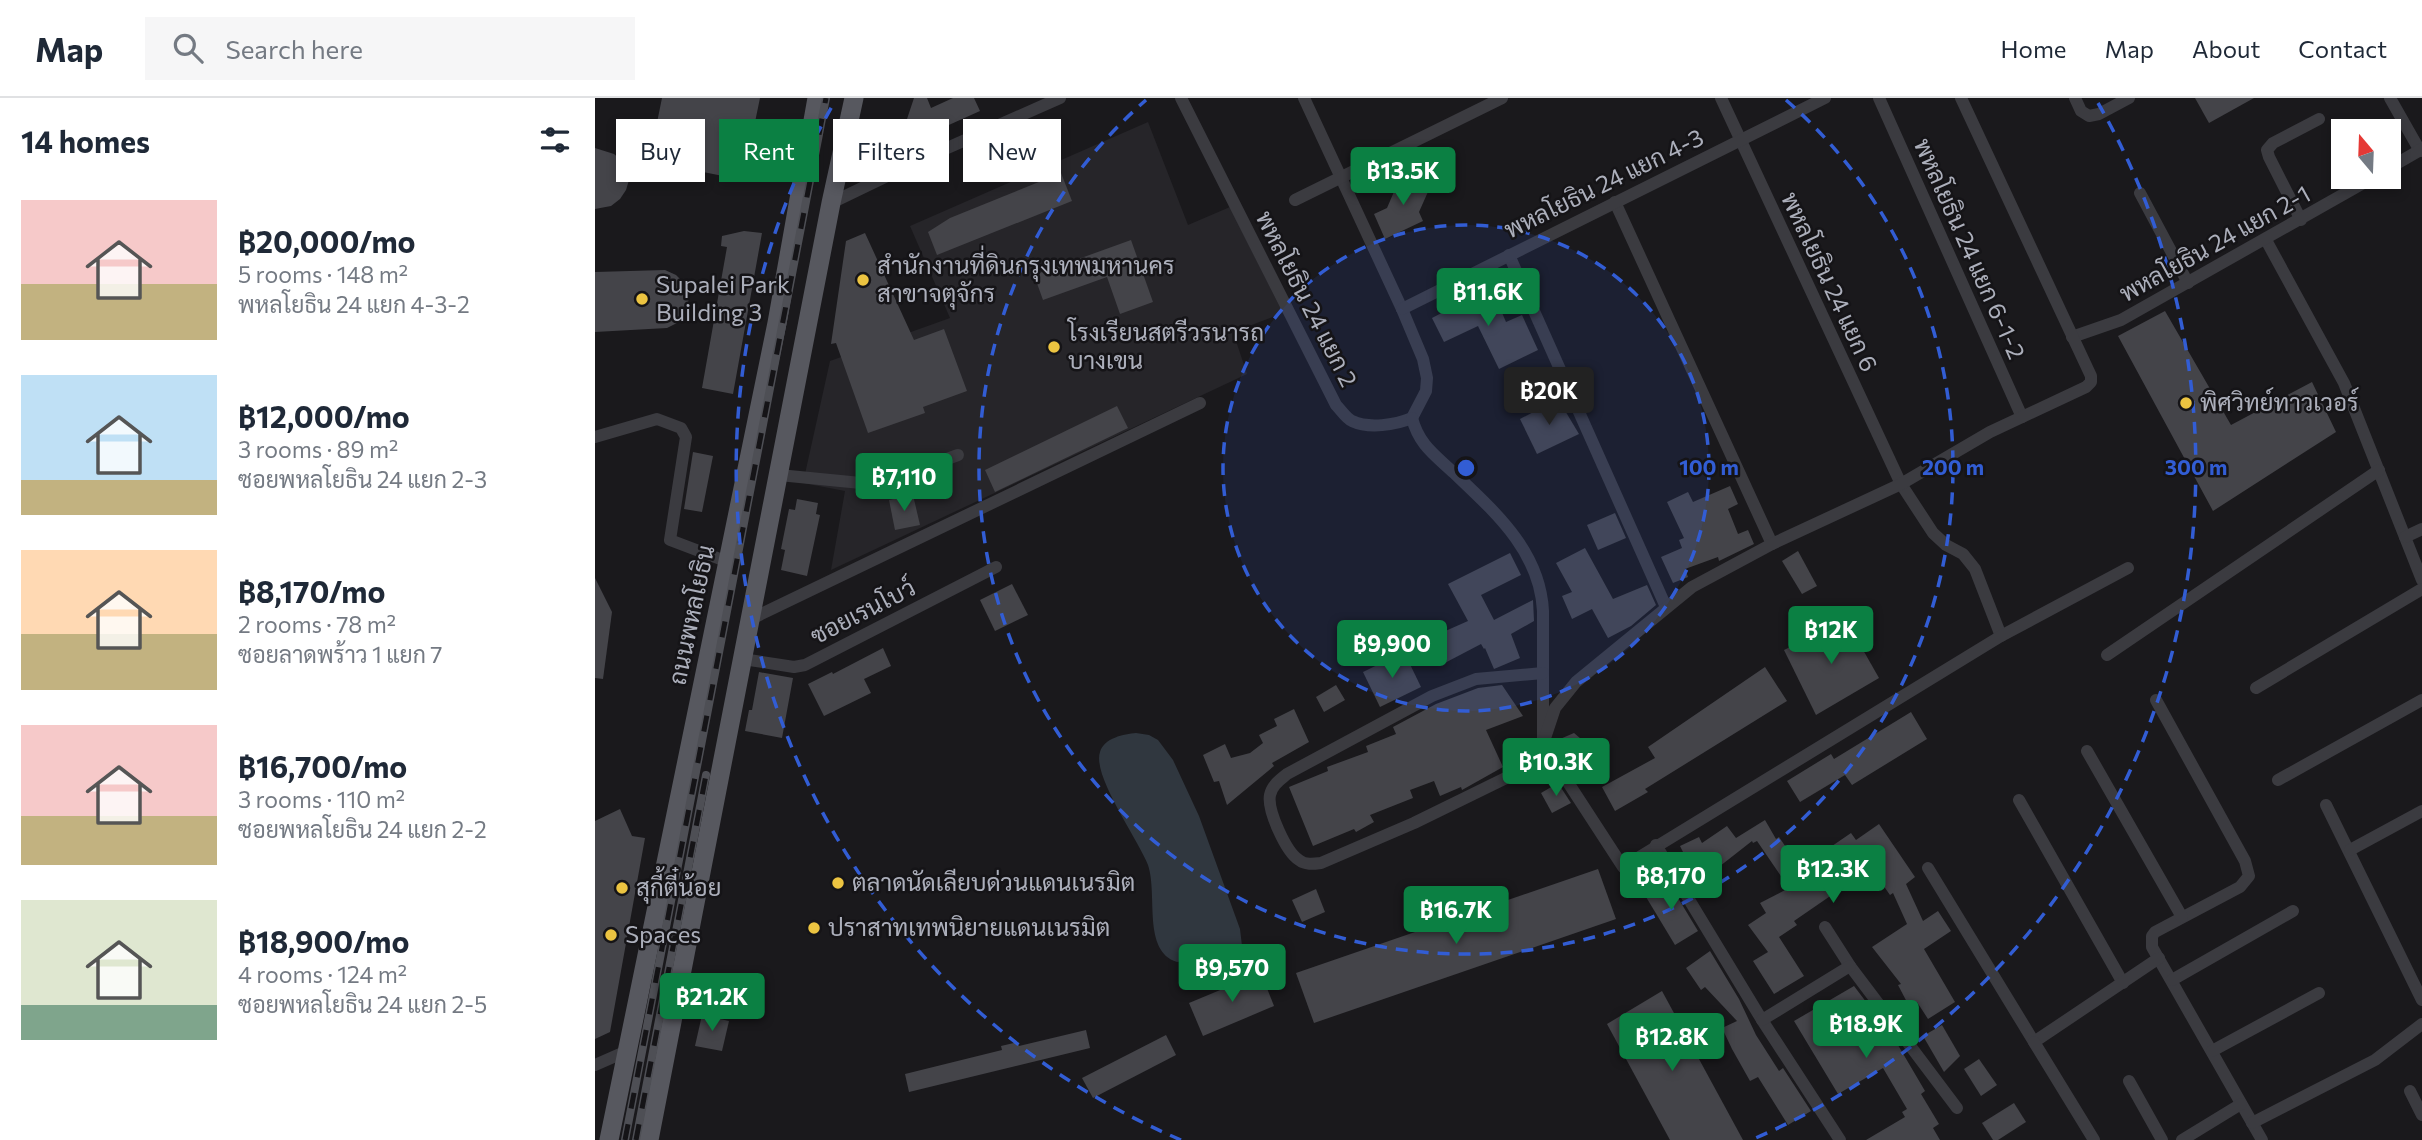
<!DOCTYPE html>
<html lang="en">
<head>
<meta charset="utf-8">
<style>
	:root { --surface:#fff; --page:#f6f6f7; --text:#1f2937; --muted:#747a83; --line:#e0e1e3; --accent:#0b8043 }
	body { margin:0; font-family:Commissioner,Sarabun,sans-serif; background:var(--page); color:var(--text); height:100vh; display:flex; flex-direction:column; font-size:26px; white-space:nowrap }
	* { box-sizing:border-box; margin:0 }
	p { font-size:23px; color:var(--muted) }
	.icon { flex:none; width:38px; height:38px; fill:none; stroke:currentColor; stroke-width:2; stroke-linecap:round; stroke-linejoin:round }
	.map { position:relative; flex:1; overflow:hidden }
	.side { display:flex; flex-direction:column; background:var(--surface); width:595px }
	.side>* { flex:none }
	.top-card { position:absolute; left:21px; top:21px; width:665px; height:63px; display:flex; gap:14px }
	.needle { width:46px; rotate:341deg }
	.buttons { position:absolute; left:1736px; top:21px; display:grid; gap:14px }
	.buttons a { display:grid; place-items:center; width:70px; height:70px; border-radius:0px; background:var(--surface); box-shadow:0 4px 10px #0003; font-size:35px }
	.price { position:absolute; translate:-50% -60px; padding:0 16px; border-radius:7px; background:var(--accent); color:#fff; font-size:23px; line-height:46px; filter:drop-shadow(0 2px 4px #0008) }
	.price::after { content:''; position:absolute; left:50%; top:42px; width:21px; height:16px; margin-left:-10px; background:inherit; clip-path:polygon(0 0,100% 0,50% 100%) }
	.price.selected { background:#222; color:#fff }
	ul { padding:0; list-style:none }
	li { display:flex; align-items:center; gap:21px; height:175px; padding:0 21px }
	li span { display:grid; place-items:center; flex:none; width:196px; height:140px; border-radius:0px; color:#555 }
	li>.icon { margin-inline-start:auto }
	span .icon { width:84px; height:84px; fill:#fffc; stroke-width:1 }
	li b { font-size:30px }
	h2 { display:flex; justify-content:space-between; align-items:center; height:84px; padding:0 21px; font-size:30px }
	.pill { padding:0 24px; border-radius:0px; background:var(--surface); box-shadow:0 4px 10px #0003; font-size:24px; line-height:63px }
	.pill.selected { background:var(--accent); color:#fff }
	header { display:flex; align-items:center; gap:42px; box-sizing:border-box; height:98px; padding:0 35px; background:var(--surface); border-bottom:2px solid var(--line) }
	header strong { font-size:33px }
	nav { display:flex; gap:38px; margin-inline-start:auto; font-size:24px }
	.search { width:490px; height:63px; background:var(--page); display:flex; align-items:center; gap:18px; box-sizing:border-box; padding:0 24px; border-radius:0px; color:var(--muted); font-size:26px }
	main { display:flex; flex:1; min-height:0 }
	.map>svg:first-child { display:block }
</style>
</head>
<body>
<header>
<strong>Map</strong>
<div class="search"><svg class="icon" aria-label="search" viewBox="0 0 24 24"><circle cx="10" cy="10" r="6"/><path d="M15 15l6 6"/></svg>Search here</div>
<nav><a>Home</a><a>Map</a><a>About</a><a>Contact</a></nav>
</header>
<main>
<section class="side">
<h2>14 homes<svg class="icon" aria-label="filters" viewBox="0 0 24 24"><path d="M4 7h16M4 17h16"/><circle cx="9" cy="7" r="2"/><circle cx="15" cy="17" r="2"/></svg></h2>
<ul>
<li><span style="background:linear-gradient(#f6c9c9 60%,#c2b280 0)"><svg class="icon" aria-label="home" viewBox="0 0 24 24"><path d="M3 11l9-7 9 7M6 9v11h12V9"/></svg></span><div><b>฿20,000/mo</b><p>5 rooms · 148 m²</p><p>พหลโยธิน 24 แยก 4-3-2</p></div></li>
<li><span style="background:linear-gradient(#bfe0f5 75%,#c2b280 0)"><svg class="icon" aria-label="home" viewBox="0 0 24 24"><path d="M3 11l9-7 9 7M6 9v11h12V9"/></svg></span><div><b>฿12,000/mo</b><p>3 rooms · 89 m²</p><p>ซอยพหลโยธิน 24 แยก 2-3</p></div></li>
<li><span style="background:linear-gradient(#ffd9b3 60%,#c2b280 0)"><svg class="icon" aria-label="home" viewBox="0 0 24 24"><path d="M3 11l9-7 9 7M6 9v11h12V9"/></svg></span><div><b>฿8,170/mo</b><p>2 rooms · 78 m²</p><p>ซอยลาดพร้าว 1 แยก 7</p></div></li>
<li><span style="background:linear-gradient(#f6c9c9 65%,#c2b280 0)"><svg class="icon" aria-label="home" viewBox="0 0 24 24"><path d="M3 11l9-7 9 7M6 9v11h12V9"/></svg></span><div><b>฿16,700/mo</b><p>3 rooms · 110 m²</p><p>ซอยพหลโยธิน 24 แยก 2-2</p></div></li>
<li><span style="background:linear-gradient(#dfe7d0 75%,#7fa58c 0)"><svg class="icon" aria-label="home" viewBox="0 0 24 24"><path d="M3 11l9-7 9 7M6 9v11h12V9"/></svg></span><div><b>฿18,900/mo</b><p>4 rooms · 124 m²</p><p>ซอยพหลโยธิน 24 แยก 2-5</p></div></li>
</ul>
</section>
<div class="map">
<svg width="1827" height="1042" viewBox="0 0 1827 1042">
	<rect width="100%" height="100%" fill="#1a191c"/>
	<path fill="#262529" d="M553,24L593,127L635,109L688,215L638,234L652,276L236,472L250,393L208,385L235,263L355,220L315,128Z"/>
	<path fill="#30373f" d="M541,635L554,637L563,642L578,662L604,718L645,831L647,848L641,856L582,864C547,853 563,797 553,767C543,741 497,678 505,654C509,640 529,636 541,635Z"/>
	<g fill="#444449">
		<path d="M67,0H165L148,82L78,68L82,49L58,44Z"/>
		<path d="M319,0H332L336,10L358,0H379L385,13L316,44L309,30Z"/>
		<path d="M1600,0H1659L1614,25Z"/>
		<path d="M0,50L19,56L27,63L32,71L34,82L31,92L25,101L16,108L0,111Z"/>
		<path d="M466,75L477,103L342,157L333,134L355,120Z"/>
		<path d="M807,75L836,87L824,114L828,123L790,141L779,116L792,110Z"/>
		<path d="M149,133L167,135L138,296L107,290L132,149L126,148L127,138Z"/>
		<path d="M270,135L319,242L349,231L372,293L328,309L330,315L273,335L241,245L236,246L251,143Z"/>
		<path d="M536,142L558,204L525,216L512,179L448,202L439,177Z"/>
		<path d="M70,172L81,177L89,185L94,196L93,207L89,217L82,225L72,230L0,234V174Z"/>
		<path d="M896,189L911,224L927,217L943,252L904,271L883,228L849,244L837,220Z"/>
		<path d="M1570,213L1636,327L1717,284L1741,334L1618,413L1523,238Z"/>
		<path d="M963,301L984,336L942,356L925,321Z"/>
		<path d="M522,308L533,330L400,394L390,372Z"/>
		<path d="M98,354L118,358L107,414L89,411Z"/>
		<path d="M1135,388L1143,406L1133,411L1143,436L1153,432L1159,446L1124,463L1123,459L1090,471L1093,479L1078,485L1066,459L1087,450L1084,442L1089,440L1072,404L1093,394L1098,404Z"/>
		<path d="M318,397L325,427L300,432L294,402Z"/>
		<path d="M202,401L223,405L221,416L225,417L212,478L186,472L190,452L186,451L194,411L200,412Z"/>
		<path d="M1020,415L1031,440L1003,452L992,427Z"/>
		<path d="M990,450L1018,501L1052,487L1061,507L1036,528L1013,540L997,511L977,521L967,498L977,494L961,465Z"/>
		<path d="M1203,453L1222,488L1207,496L1187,463Z"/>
		<path d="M915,455L926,477L886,497L899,522L938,502L939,523L916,536L925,560L899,571L890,550L889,551L886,546L844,568L830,542L873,523L853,486Z"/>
		<path d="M0,480L17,514L8,581L0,580Z"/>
		<path d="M417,486L433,517L400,533L385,502Z"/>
		<path d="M1251,522L1284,580L1221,617L1189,552Z"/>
		<path d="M288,550L296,568L269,581L276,595L229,618L213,586L237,574L238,576Z"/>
		<path d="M809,554L826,589L785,609L768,574Z"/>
		<path d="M1170,569L1192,603L1050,691L1053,694L1020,713L1007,689L1060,660L1053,649Z"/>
		<path d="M164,574L198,580L187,640L150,633L154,612H157Z"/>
		<path d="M741,587L750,602L729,614L721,599Z"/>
		<path d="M907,587L928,618L891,632L908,669L867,692L866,689L845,698L839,683L815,692L818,700L775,717L779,724L761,734L759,731L718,748L694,689L733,673L732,669L773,654L771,648L801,636L798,629L841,606L883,590Z"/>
		<path d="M699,611L714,644L677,665L679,668L632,707L624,683L619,684L608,657L630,646L636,660L655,655L668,645L664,637L682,628L679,621Z"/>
		<path d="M1316,614L1332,641L1257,687L1250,677L1205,704L1192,683L1236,656L1239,661Z"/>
		<path d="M979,635L999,652L976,664L965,641Z"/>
		<path d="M963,685L976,705L957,715L946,695Z"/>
		<path d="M25,711L37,738L50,740L15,934L0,941V723Z"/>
		<path d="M1170,722L1181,741L1184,739L1205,770L1256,735L1261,742L1284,726L1320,779L1311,786L1328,823L1343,813L1356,833L1329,851L1360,904L1333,921L1322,904L1314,908L1303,887L1306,886L1277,849L1312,826L1298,795L1295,797L1276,770L1199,823L1202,827L1184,839L1209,878L1179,896L1158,863L1173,854L1153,827L1171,815L1165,805L1194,790L1162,743L1158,745L1157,743L1120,772L1122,775L1095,786L1086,771L1094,766L1085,748L1104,739L1107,745L1132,728L1141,740Z"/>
		<path d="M1003,771L1021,821L719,925L701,875Z"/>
		<path d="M1071,780L1103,833L1080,847L1048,794Z"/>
		<path d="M721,791L730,814L707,824L697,802Z"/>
		<path d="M1115,853L1144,901L1161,937L1184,973L1188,970L1216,1013L1193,1027L1163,979L1155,983L1137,951L1127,930L1142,923L1110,889L1106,892L1091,870Z"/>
		<path d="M666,875L679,908L608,938L594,905Z"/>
		<path d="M1259,888L1300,942L1330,993L1326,996L1344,1026L1338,1030L1345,1042H1271L1310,1019L1307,1014L1312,1011L1288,970L1243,996L1199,923Z"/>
		<path d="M1067,893L1148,1042H1075L1012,926Z"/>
		<path d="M107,917L134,923L127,953L100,948Z"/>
		<path d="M1347,927L1365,958L1349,974L1328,938Z"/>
		<path d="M491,932L495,950L314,994L310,976L407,952L406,948L423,944L424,948Z"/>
		<path d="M571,937L581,957L498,1000L487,980Z"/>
		<path d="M1384,961L1402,987L1386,998L1369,971Z"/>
		<path d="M1419,1005L1431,1024L1403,1042H1398L1387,1025Z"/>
	</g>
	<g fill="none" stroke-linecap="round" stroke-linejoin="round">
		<g stroke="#3b3b40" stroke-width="12">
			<path d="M586,0L741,307C746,312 751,320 757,323C774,331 800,327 817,320"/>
			<path d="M709,0L807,211L828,261L832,280L831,293L817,320"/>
			<path d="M1126,0L1306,386L1338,435L1351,447L1368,456L1380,471L1406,538"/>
			<path d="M1284,0L1427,319"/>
			<path d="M1480,0L1486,13L1494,18L1504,16L1534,0"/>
			<path d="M1795,0L1825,53"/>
			<path d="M1794,70L1827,51"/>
			<path d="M1545,95L1593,185"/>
			<path d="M700,102L907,0"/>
			<path d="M1020,104L1177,446"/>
			<path d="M236,105L323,63L465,0"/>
			<path d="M1706,122L1674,59L1672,52L1678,45L1724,21"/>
			<path d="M1671,142L1749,285L1827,482"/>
			<path d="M914,157L1071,509"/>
			<path d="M807,211L1230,0"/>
			<path d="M1477,239L1526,222L1779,79"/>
			<path d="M817,320C824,347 840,357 859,375C900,414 945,453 948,513V646L1028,769L1406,538L1533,470"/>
			<path d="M0,339L62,321L86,330L91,339L75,442L133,464"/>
			<path d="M184,377L276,386L300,380L363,357"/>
			<path d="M1810,439L1827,431"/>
			<path d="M156,521L605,305"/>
			<path d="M1512,557L1784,372"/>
			<path d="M148,561L199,569L210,567L401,469"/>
			<path d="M948,575L881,581L837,598L692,676C685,682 677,687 675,697C672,712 691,754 704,762C710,767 718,766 726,765L819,725L917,677L928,670L948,646L960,610L981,584L1097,489L1177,446L1306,386L1395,334L1491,289L1496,284V278L1366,0"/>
			<path d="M1661,590L1827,491"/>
			<path d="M1561,602L1650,763L1654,778L1645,789L1560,834L1557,838V849L1667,1042"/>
			<path d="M1492,653L1587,819"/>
			<path d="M1683,682L1827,602"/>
			<path d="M1424,702L1528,885"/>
			<path d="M1731,707L1827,902"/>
			<path d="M1061,747L1167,922L1245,1042"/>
			<path d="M1755,752L1827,713"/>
			<path d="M1333,770L1439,944L1564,860"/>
			<path d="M1230,829L1255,868L1362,1010"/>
			<path d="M1577,882L1698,813"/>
			<path d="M1167,922L1255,868"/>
			<path d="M1439,944L1499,1042"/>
			<path d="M1617,953L1724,895"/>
			<path d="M0,967L32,953"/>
			<path d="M1534,983L1567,1042"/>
			<path d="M1815,993L1827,1017"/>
			<path d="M1657,1025L1780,962L1827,926"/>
			<path d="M1587,1042L1646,1006"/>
		</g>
		<g stroke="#57585f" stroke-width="19">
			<path d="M14,1042L182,225L222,0"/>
			<path d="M54,1042L236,105L259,0"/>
		</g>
		<defs>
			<g id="rail">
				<path d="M30,1042L231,0"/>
				<path d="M41,1042L111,677"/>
			</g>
		</defs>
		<use href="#rail" stroke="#4e4f55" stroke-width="8"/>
		<use href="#rail" stroke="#151417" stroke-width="5" stroke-dasharray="16" stroke-linecap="butt"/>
	</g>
	<circle cx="871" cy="370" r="243" fill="#325dd4" fill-opacity=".12"/>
	<g fill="none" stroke="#325dd4" stroke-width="3.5" stroke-dasharray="12 9">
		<circle cx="871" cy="370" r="243"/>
		<path d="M1191 2A487 487 0 1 1 551 2"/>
		<path d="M586 1042A730 730 0 0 1 239 5M1503 5A730 730 0 0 1 1156 1042"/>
	</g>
	<g fill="#ecc441" stroke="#151417" stroke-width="2.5">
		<circle cx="268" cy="182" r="7"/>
		<circle cx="47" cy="201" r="7"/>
		<circle cx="459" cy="249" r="7"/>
		<circle cx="1591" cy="305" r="7"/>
		<circle cx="243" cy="785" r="7"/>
		<circle cx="27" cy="790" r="7"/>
		<circle cx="219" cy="830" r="7"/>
		<circle cx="16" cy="837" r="7"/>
	</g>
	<g text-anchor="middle" stroke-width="5" stroke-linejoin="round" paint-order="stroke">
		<g font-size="24" fill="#acafbb" stroke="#151417">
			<text transform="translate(1009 86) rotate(-26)" y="8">พหลโยธิน 24 แยก 4-3</text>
			<text transform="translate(1620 146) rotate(-29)" y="8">พหลโยธิน 24 แยก 2-1</text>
			<text transform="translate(1374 151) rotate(66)" y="8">พหลโยธิน 24 แยก 6-1-2</text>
			<text transform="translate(1234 184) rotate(65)" y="8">พหลโยธิน 24 แยก 6</text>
			<text transform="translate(711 201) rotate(63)" y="8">พหลโยธิน 24 แยก 2</text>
			<text transform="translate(268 514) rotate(-27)" y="8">ซอยเรนโบว์</text>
			<text transform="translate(97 517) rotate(-78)" y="8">ถนนพหลโยธิน</text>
		</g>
		<g font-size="24" fill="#acafbb" stroke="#151417" text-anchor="start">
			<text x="282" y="176">สำนักงานที่ดินกรุงเทพมหานคร<tspan x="282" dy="28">สาขาจตุจักร</tspan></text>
			<text x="61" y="195">Supalei Park<tspan x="61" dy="28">Building 3</tspan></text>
			<text x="473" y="243">โรงเรียนสตรีวรนารถ<tspan x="473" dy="28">บางเขน</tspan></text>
			<text x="1605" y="313">พิศวิทย์ทาวเวอร์</text>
			<text x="257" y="793">ตลาดนัดเลียบด่วนแดนเนรมิต</text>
			<text x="41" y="798">สุกี้ตี๋น้อย</text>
			<text x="233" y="838">ปราสาทเทพนิยายแดนเนรมิต</text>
			<text x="30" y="845">Spaces</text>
		</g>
	</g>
	<circle cx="871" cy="370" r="10" fill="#325dd4" stroke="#151417" stroke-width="3.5"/>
	<g font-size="21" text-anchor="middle" font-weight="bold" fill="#325dd4" stroke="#151417" stroke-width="5" stroke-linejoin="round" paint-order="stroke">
		<text x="1114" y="377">100 m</text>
		<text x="1358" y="377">200 m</text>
		<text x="1601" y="377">300 m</text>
	</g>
</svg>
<div class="buttons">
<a><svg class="needle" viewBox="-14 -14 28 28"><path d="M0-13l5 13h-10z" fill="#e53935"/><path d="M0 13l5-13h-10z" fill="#747a83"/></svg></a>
</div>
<b class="price" style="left:808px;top:109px">฿13.5K</b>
<b class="price" style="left:893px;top:230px">฿11.6K</b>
<b class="price selected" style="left:954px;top:329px">฿20K</b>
<b class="price" style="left:309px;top:415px">฿7,110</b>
<b class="price" style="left:1236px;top:568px">฿12K</b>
<b class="price" style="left:797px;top:582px">฿9,900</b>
<b class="price" style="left:961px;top:700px">฿10.3K</b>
<b class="price" style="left:1238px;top:807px">฿12.3K</b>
<b class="price" style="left:1076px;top:814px">฿8,170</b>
<b class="price" style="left:861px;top:848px">฿16.7K</b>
<b class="price" style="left:637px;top:906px">฿9,570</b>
<b class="price" style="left:117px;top:935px">฿21.2K</b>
<b class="price" style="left:1271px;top:962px">฿18.9K</b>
<b class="price" style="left:1077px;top:975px">฿12.8K</b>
<div class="top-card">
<a class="pill">Buy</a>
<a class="pill selected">Rent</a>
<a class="pill">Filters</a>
<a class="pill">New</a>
</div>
</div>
</main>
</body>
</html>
